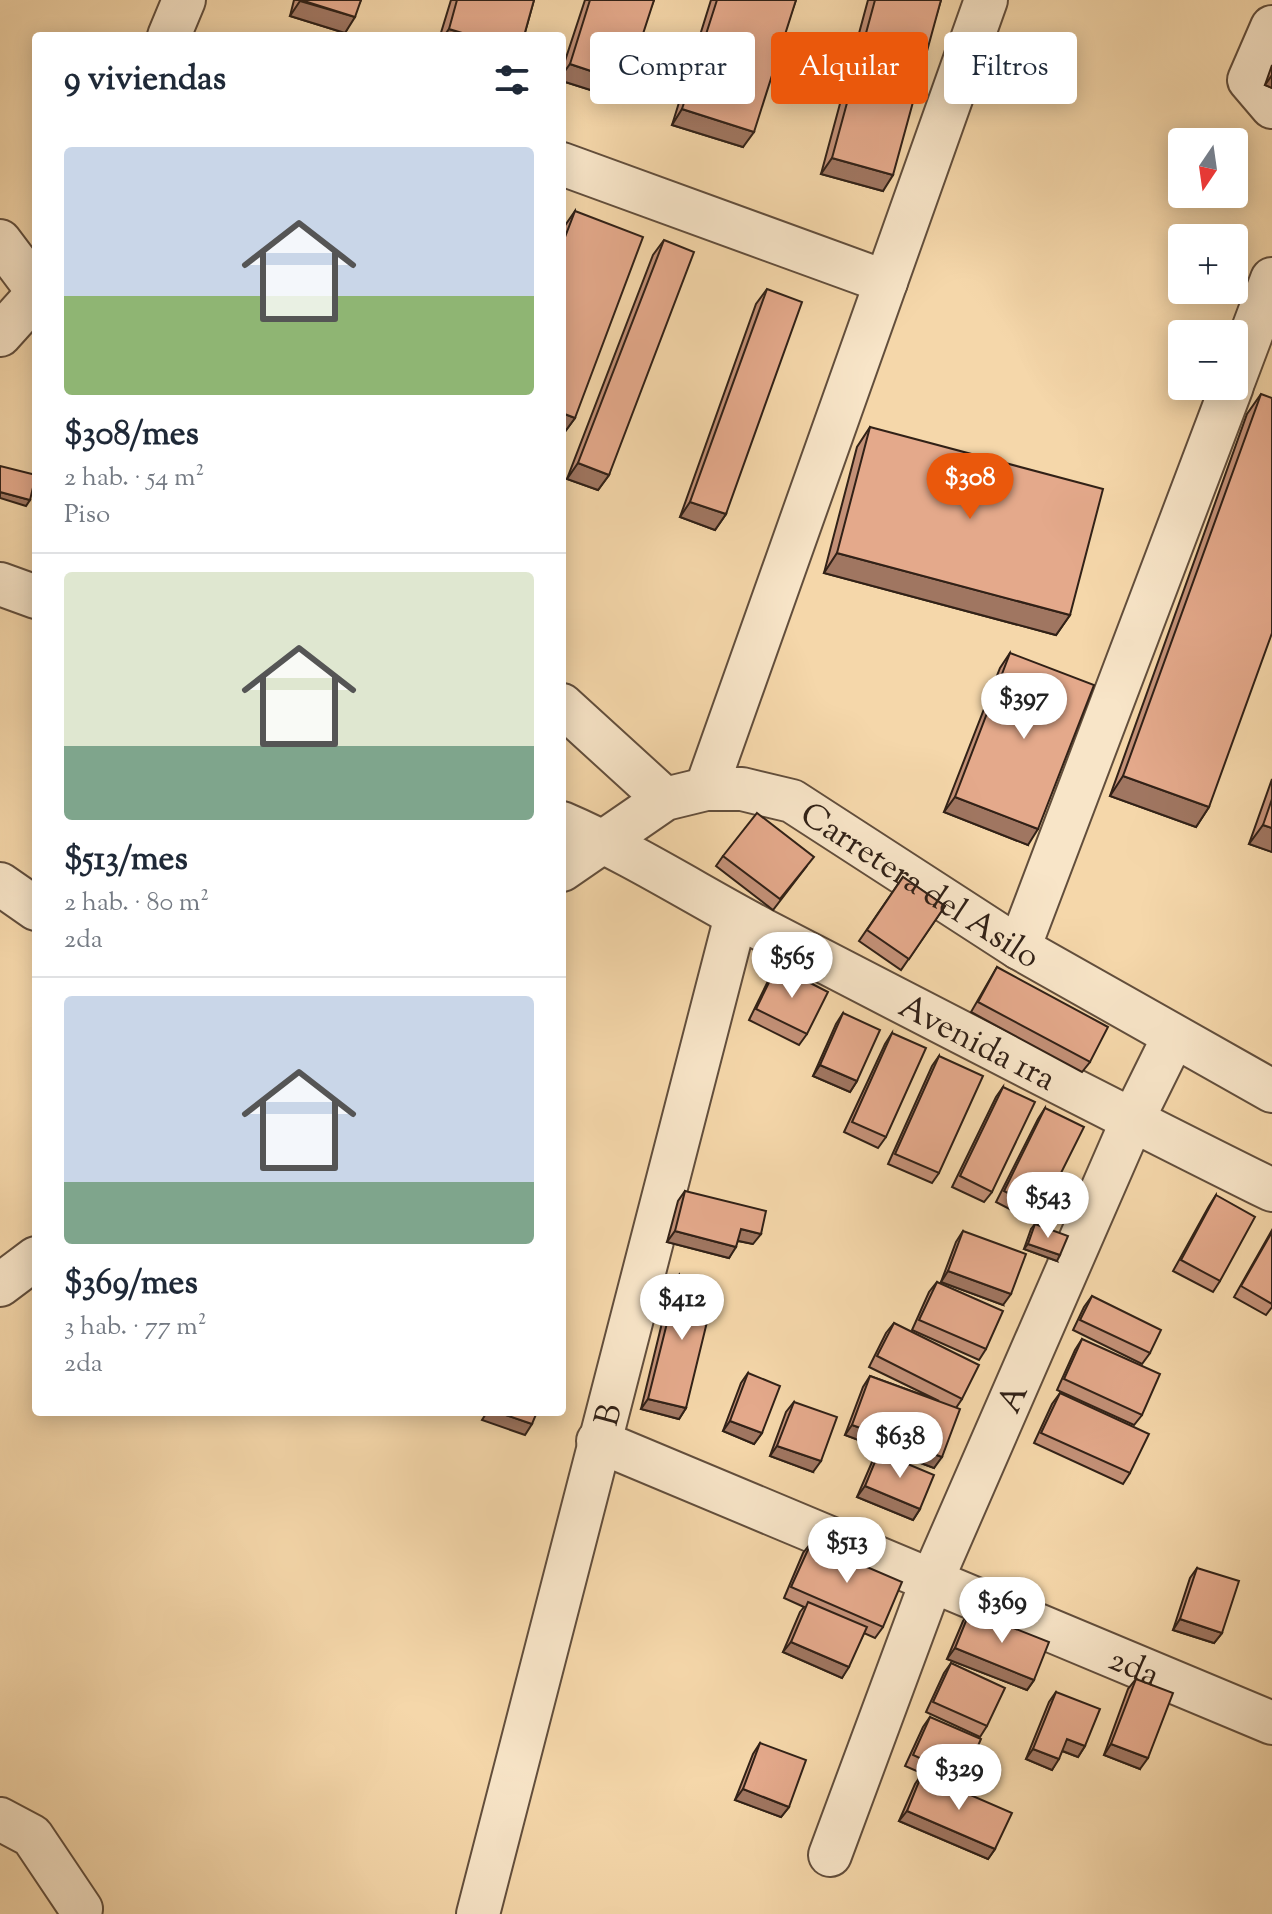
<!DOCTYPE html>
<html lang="es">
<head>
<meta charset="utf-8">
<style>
	:root { --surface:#fff; --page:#f6f6f7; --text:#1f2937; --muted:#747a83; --line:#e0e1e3; --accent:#ea580c }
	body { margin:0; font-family:"Sorts Mill Goudy",serif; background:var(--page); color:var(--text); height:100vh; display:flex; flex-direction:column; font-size:30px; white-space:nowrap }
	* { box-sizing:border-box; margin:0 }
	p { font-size:26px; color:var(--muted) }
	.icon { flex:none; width:44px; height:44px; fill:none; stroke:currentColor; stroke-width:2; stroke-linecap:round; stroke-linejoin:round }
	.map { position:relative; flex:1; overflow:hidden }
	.side { position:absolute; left:32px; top:32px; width:534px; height:1384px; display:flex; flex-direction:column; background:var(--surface); border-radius:8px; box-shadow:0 4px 20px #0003 }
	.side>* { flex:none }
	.hud { position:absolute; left:590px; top:32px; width:562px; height:72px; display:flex; gap:16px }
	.needle { width:52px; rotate:193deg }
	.buttons { position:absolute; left:1168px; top:128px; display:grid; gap:16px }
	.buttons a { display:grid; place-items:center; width:80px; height:80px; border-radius:8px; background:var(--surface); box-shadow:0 4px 20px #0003; font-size:40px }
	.price { position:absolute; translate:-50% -68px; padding:0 18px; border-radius:28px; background:#fff; color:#222; font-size:26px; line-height:52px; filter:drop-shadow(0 2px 4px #0008) }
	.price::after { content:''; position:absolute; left:50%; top:48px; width:24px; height:18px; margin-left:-12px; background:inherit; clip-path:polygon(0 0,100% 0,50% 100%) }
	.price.active { background:var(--accent); color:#fff }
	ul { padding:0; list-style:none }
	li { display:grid; align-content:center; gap:16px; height:424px; padding:0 32px }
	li+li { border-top:2px solid var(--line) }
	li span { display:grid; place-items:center; height:248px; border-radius:8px; color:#555 }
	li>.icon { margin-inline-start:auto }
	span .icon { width:144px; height:144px; fill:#fffc; stroke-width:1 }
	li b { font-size:34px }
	h2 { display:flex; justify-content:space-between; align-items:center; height:96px; padding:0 32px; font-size:34px }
	.pill { padding:0 28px; border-radius:8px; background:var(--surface); box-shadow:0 4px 20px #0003; font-size:28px; line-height:72px }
	.pill.active { background:var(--accent); color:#fff }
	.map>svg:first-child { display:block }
</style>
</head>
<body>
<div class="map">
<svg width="1272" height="1914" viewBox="0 0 1272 1914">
	<rect width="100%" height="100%" fill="#f5d7aa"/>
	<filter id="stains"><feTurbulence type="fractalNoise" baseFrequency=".0025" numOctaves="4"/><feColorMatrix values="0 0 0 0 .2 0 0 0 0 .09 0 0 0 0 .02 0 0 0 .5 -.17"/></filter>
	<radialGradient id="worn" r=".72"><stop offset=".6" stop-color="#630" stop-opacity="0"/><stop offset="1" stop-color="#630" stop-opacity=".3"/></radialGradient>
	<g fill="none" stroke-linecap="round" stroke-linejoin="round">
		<defs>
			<g id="minor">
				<path d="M1272,27L1249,80L1272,107"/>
				<path d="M169,36L184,0"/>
				<path d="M562,164L886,282"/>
				<path d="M0,241L36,289"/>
				<path d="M0,335L36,295"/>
				<path d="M1234,380L1272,279"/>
				<path d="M0,584L36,597"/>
				<path d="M562,705L665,799"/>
				<path d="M706,789L986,0"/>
				<path id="s1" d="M562,823C632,853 697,895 765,931C933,1018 1102,1106 1272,1190"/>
				<path id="s2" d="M562,870L665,799L706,789H742L792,801L1019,948L1272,1091"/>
				<path d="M0,884L36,909"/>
				<path d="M1019,948L1232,386"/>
				<path d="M0,1285L36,1258"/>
				<path id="s3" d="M598,1441L1272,1723"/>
				<path d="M0,1819L32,1836L81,1909L80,1914"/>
				<path id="s4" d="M830,1855L932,1580L1132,1121L1173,1038"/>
				<path id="s5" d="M478,1914L736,916"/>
			</g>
		</defs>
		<use href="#minor" stroke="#624e3c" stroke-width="46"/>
		<use href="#minor" stroke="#f8e5c8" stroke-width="42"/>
	</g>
	<g fill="#c49178" stroke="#312117" stroke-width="2">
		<path d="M294,0H361L345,33L290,16Z"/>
		<path d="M451,0H534L524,36H440Z"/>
		<path d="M585,0H654L616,98L562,81V70Z"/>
		<path d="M711,0H796L743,147L672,125Z"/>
		<path d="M868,0H941L883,191L821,174Z"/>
		<path d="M1272,65V88L1265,85Z"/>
		<path d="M575,211V418L564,433L562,432V231L564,227Z"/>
		<path d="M664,240L609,475L598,490L567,479L653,255Z"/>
		<path d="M767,289L726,514L715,530L680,517L756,304Z"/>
		<path d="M1261,394L1209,807L1196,827L1110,796L1247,414Z"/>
		<path d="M870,427L1070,615L1056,635L824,573L857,447Z"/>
		<path d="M1010,653L1028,845L944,812L1000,668Z"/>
		<path d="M1272,779V852L1249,844Z"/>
		<path d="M723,856L806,867L773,910L716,866Z"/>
		<path d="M903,877L945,906L901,970L859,941Z"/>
		<path d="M777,966L807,1034L799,1045L749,1020L770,977Z"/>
		<path d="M997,967L1090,1062L1082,1072L971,1012Z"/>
		<path d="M843,1013L857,1081L850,1092L813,1076L836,1024Z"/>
		<path d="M892,1033L886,1137L878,1148L844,1132L885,1044Z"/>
		<path d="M939,1056V1173L932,1183L888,1164L932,1066Z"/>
		<path d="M1003,1087L992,1192L984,1202L952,1187L996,1097Z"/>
		<path d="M1045,1108L1042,1211L1035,1222L996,1202L1038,1119Z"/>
		<path d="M685,1191L753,1244L738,1241L729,1258L667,1242L678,1201Z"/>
		<path d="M1216,1195L1220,1281L1213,1292L1173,1271L1209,1206Z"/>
		<path d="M1035,1224L1057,1261L1024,1249L1031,1229Z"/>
		<path d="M1272,1230V1307L1266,1315L1234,1297Z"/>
		<path d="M963,1231L1003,1305L941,1282L956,1242Z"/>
		<path d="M679,1275L686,1408L679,1419L641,1409L671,1286Z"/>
		<path d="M937,1282L986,1349L979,1360L912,1330L929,1292Z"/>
		<path d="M1092,1296L1150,1353L1142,1364L1073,1330L1084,1307Z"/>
		<path d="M894,1323L962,1399L956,1408L934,1468L845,1435L863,1387L870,1376L939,1401L869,1367L886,1333Z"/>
		<path d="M1082,1339L1142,1415L1134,1425L1057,1390L1075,1350Z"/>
		<path d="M748,1373L762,1433L754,1444L723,1431L741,1383Z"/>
		<path d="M1060,1393L1130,1473L1123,1484L1034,1443L1052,1404Z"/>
		<path d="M794,1402L813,1472L770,1456L786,1412Z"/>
		<path d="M879,1452L920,1509L913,1520L857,1497L872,1462Z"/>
		<path d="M811,1543L883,1627L875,1638L864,1633L842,1678L783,1652L800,1612L804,1607L784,1598L803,1553Z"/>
		<path d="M1197,1568L1222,1633L1214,1643L1173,1630L1190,1578Z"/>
		<path d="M970,1611L1034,1680L1027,1690L947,1659L963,1621Z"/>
		<path d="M951,1663L987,1726L980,1737L926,1712L944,1673Z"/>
		<path d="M1136,1679L1140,1769L1104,1755L1128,1689Z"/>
		<path d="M1056,1692L1085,1746L1078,1757L1062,1751L1052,1770L1026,1759L1049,1702Z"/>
		<path d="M930,1717L964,1778L956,1788L905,1766L923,1727Z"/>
		<path d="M760,1743L789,1807L781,1817L735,1800L753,1754Z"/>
		<path d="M922,1774L995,1849L988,1859L899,1821L915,1784Z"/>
	</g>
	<g fill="#a07661" stroke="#312117" stroke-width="2">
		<path d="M300,1L355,17L345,33L290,16Z"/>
		<path d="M449,29L472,36H444Z"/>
		<path d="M570,64L627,83L616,98L562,81V75Z"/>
		<path d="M1272,75V88L1265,85Z"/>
		<path d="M682,109L754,132L743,147L672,125Z"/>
		<path d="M832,158L893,175L883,191L821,174Z"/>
		<path d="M562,413L575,418L564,433L562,432Z"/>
		<path d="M578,463L609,475L598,490L567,479Z"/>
		<path d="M0,492L30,500L26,506L0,498Z"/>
		<path d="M690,502L726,514L715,530L680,517Z"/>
		<path d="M837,553L1070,615L1056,635L824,573Z"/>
		<path d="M1123,776L1209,807L1196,827L1110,796Z"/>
		<path d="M955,797L1038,829L1028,845L944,812Z"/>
		<path d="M1263,825L1272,828V852L1249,844Z"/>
		<path d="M820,1065L857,1081L850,1092L813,1076Z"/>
		<path d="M741,1229L761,1234L753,1244L734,1240Z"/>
		<path d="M675,1231L736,1247L729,1258L667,1242Z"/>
		<path d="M1028,1244L1060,1255L1057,1261L1024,1249Z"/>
		<path d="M948,1271L1011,1294L1003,1305L941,1282Z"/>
		<path d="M648,1399L686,1408L679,1419L641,1409Z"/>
		<path d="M487,1412H497L532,1424L525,1435L482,1420Z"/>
		<path d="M730,1421L762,1433L754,1444L723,1431Z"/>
		<path d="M852,1425L942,1457L934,1468L845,1435Z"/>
		<path d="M777,1446L821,1461L813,1472L770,1456Z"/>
		<path d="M865,1486L920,1509L913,1520L857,1497Z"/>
		<path d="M1180,1619L1222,1633L1214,1643L1173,1630Z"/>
		<path d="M791,1642L849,1667L842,1678L783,1652Z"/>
		<path d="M955,1648L1034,1680L1027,1690L947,1659Z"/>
		<path d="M1067,1739L1085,1746L1078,1757L1060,1750Z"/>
		<path d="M1111,1744L1148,1758L1140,1769L1104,1755Z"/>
		<path d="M1033,1749L1059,1759L1052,1770L1026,1759Z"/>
		<path d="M743,1789L789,1807L781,1817L735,1800Z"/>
		<path d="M907,1811L995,1849L988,1859L899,1821Z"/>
	</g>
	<g fill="#e4a98b" stroke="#312117" stroke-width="2">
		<path d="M301,0H361L355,17Z"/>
		<path d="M457,0H534L524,36H472L449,29Z"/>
		<path d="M590,0H654L627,83L570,64Z"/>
		<path d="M717,0H796L754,132L682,109Z"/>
		<path d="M875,0H941L893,175L832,158Z"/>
		<path d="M575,211L643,237L575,418L562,413V245Z"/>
		<path d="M664,240L694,252L609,475L578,463Z"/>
		<path d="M767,289L802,302L726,514L690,502Z"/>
		<path d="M1261,394L1272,398V633L1209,807L1123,776Z"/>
		<path d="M870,427L1103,489L1070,615L837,553Z"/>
		<path d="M0,466L36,475L30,500L0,492Z"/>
		<path d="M1010,653L1094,685L1038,829L955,797Z"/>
		<path d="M1272,799V828L1263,825Z"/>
		<path d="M757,813L814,857L780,899L723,856Z"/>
		<path d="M903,877L945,906L909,959L867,930Z"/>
		<path d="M777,966L828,992L807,1034L756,1009Z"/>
		<path d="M997,967L1108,1027L1090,1062L978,1002Z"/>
		<path d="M843,1013L880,1030L857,1081L820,1065Z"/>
		<path d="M892,1033L926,1048L886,1137L852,1122Z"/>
		<path d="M939,1056L983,1076L939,1173L895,1154Z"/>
		<path d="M1003,1087L1035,1102L992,1192L960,1176Z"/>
		<path d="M1045,1108L1084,1127L1042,1211L1004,1191Z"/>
		<path d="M685,1191L766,1211L761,1234L741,1229L736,1247L675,1231Z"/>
		<path d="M1216,1195L1255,1217L1220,1281L1181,1260Z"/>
		<path d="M1035,1224L1068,1236L1060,1255L1028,1244Z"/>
		<path d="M963,1231L1026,1254L1011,1294L948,1271Z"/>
		<path d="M1272,1232V1304L1241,1286Z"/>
		<path d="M679,1275L716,1285L686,1408L648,1399Z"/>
		<path d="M937,1282L1003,1311L986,1349L919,1320Z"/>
		<path d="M1092,1296L1161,1330L1150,1353L1080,1320Z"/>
		<path d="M894,1323L979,1365L962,1399L877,1356Z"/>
		<path d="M1082,1339L1160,1374L1142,1415L1064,1379Z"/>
		<path d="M748,1373L780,1386L762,1433L730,1421Z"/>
		<path d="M870,1376L960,1409L942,1457L852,1425Z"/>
		<path d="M1060,1393L1149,1434L1130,1473L1041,1433Z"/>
		<path d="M794,1402L837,1417L821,1461L777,1446Z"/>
		<path d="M497,1412H537L532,1424Z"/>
		<path d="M879,1452L934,1475L920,1509L865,1486Z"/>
		<path d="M811,1543L902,1582L883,1627L791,1587Z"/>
		<path d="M1197,1568L1239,1581L1222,1633L1180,1619Z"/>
		<path d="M808,1602L867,1627L849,1667L791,1642Z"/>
		<path d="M970,1611L1049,1642L1034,1680L955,1648Z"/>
		<path d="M951,1663L1005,1688L987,1726L933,1702Z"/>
		<path d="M1136,1679L1173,1693L1148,1758L1111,1744Z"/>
		<path d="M1056,1692L1100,1709L1085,1746L1067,1739L1059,1759L1033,1749Z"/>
		<path d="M930,1717L981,1739L964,1778L913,1755Z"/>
		<path d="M760,1743L806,1760L789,1807L743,1789Z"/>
		<path d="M922,1774L1012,1813L995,1849L907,1811Z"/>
	</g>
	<g text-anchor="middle" stroke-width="6" stroke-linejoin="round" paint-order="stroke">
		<g font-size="34" fill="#312117" stroke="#f8e5c8">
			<text dy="12" stroke="none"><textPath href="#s2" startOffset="408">Carretera del Asilo</textPath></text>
			<text dy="12" stroke="none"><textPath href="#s1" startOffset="470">Avenida 1ra</textPath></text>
			<text dy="12" stroke="none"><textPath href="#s4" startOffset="492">A</textPath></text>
			<text dy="12" stroke="none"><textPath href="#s5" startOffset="516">B</textPath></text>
			<text dy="12" stroke="none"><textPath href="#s3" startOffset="582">2da</textPath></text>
		</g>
	</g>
	<rect width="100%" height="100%" filter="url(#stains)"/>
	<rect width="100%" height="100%" fill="url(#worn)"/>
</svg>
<div class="buttons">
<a><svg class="needle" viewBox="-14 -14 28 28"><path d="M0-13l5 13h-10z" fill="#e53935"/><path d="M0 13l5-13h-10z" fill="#747a83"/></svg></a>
<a>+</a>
<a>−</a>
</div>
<b class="price active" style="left:970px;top:521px">$308</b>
<b class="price" style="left:1024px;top:741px">$397</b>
<b class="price" style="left:792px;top:1000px">$565</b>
<b class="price" style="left:1048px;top:1240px">$543</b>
<b class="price" style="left:682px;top:1342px">$412</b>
<b class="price" style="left:900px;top:1480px">$638</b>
<b class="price" style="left:847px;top:1585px">$513</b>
<b class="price" style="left:1002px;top:1645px">$369</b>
<b class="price" style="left:959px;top:1812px">$329</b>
<div class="hud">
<a class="pill">Comprar</a>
<a class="pill active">Alquilar</a>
<a class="pill">Filtros</a>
</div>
<section class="side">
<h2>9 viviendas<svg class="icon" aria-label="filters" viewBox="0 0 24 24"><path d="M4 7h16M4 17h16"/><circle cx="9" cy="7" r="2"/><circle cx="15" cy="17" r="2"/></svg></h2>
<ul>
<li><span style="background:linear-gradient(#c9d6e8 60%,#8fb573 0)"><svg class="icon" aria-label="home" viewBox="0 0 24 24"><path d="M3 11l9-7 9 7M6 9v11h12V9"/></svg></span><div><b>$308/mes</b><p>2 hab. · 54 m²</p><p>Piso</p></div></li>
<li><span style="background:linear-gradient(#dfe7d0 70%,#7fa58c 0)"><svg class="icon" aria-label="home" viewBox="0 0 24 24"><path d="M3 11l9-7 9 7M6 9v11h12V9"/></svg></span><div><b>$513/mes</b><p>2 hab. · 80 m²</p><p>2da</p></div></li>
<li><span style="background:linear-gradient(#c9d6e8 75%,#7fa58c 0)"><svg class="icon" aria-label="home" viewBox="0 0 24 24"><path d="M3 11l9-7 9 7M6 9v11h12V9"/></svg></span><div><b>$369/mes</b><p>3 hab. · 77 m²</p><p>2da</p></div></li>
</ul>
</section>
</div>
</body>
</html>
